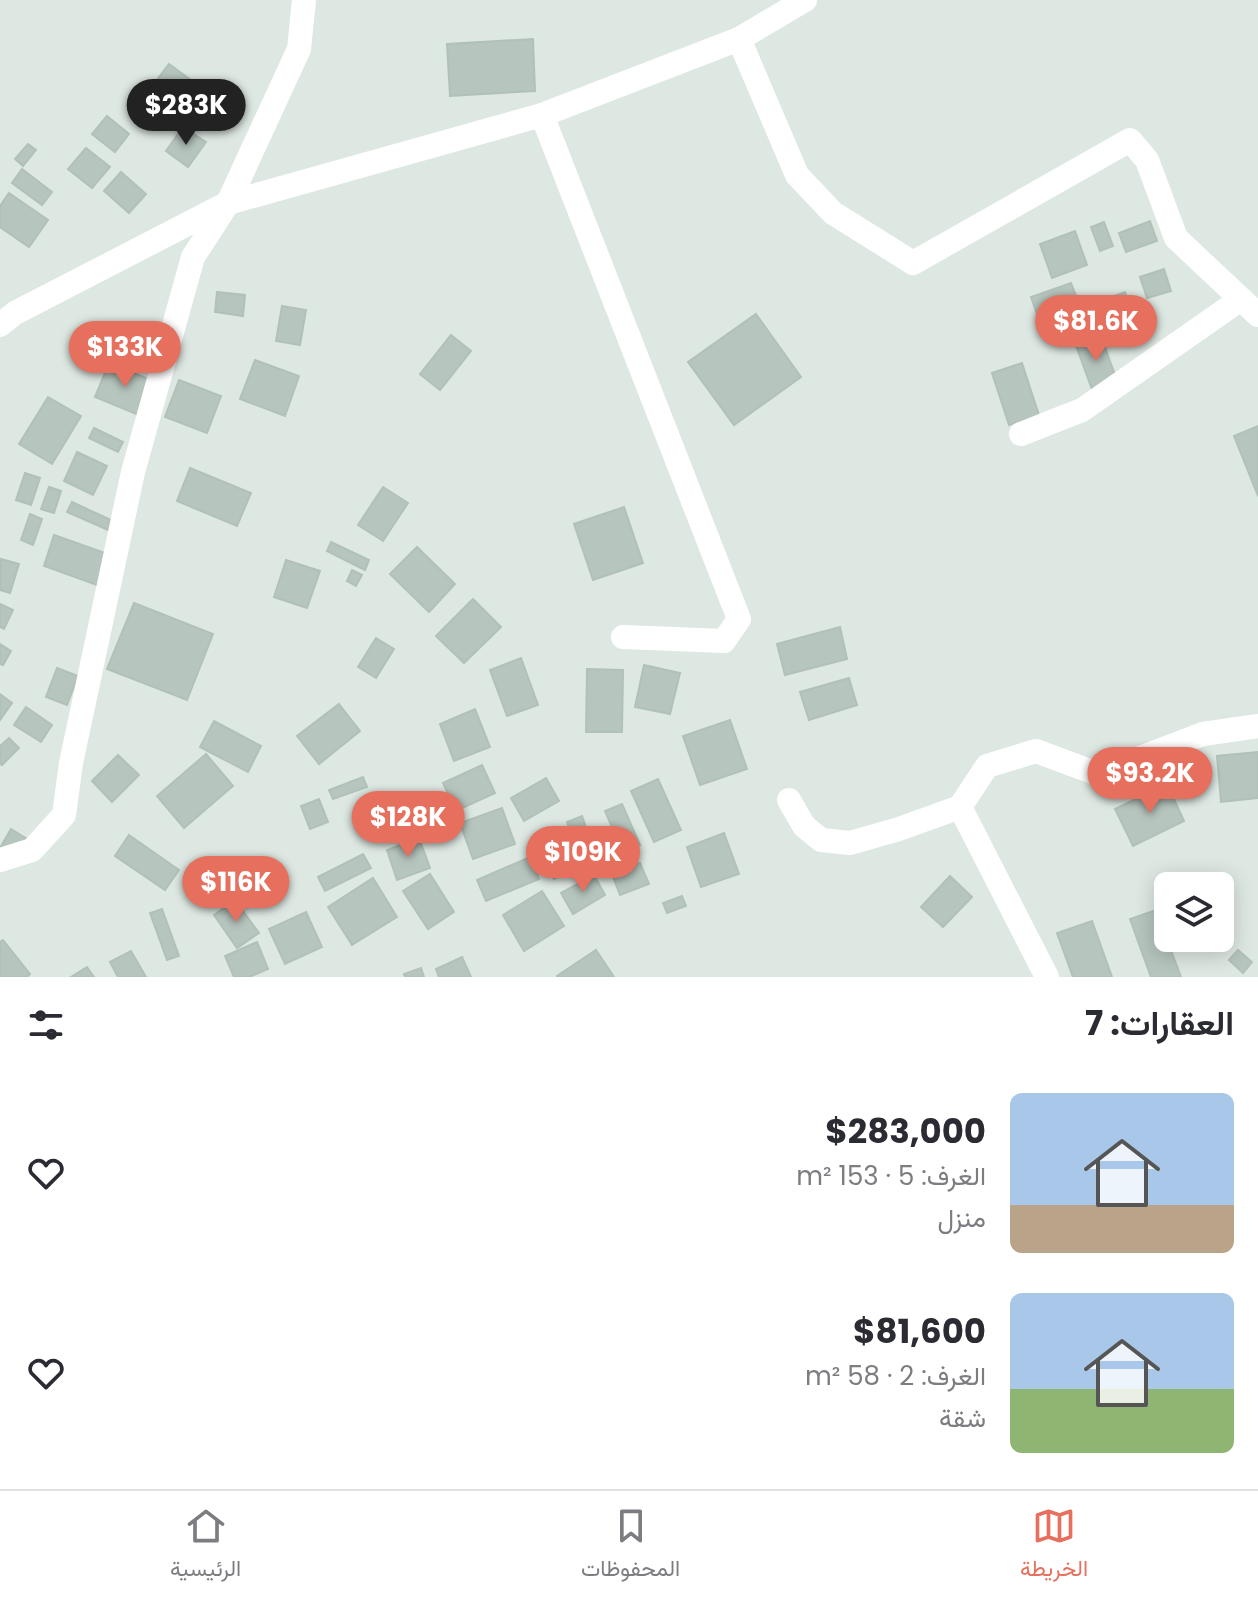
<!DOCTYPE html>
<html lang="ar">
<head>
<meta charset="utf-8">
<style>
	:root { --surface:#fff; --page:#f7f7f7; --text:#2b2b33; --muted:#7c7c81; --line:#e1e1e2; --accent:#e76f5d }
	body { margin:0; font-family:Poppins,Vazirmatn,sans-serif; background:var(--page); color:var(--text); direction:rtl; height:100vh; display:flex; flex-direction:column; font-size:30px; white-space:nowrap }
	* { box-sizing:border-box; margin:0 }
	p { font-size:26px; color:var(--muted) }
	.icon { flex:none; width:44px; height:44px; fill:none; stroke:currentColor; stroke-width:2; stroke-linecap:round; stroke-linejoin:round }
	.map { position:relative; height:977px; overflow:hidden; direction:ltr }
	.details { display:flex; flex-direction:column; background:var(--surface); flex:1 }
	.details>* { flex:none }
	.fabs { position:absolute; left:1154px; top:872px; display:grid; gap:16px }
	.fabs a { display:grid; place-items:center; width:80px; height:80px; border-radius:12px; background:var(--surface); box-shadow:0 4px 20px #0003; font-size:40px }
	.price { position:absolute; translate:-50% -68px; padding:0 18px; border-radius:28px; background:var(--accent); color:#fff; font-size:26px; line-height:52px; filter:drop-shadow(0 2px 4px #0008) }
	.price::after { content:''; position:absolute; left:50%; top:48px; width:24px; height:18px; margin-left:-12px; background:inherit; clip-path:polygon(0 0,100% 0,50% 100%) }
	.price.on { background:#222; color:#fff }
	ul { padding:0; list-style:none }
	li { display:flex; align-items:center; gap:24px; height:200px; padding:0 24px }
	li span { display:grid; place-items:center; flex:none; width:224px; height:160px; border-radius:12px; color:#555 }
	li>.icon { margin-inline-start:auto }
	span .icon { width:96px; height:96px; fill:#fffc; stroke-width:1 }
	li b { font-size:34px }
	h2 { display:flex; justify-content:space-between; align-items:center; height:96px; padding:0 24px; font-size:34px }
	.dock { display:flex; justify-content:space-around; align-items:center; height:112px; border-top:2px solid var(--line); background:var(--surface); font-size:22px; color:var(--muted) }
	.dock a { display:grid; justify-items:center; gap:4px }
	.dock .on { color:var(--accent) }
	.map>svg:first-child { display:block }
</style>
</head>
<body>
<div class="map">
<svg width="1258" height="977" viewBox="0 0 1258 977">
	<rect width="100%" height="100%" fill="#dee8e2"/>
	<g fill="#b6c5be" stroke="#b1c1b8" stroke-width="2">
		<path d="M533,39L535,91L450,96L447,44Z"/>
		<path d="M169,64L221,102L202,128L150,89Z"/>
		<path d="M107,116L129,134L115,152L92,134Z"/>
		<path d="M183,127L206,142L188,167L166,151Z"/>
		<path d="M28,144L36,150L23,166L15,159Z"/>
		<path d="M86,148L110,167L92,188L68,169Z"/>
		<path d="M22,169L52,192L42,205L12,183Z"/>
		<path d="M121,172L146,194L129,213L104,191Z"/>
		<path d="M9,193L48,220L29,247L0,227V206Z"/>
		<path d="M1150,221L1157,241L1126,252L1119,233Z"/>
		<path d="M1104,222L1113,246L1100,251L1091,227Z"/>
		<path d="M1075,231L1087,265L1052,278L1040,244Z"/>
		<path d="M1164,269L1171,291L1147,298L1140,277Z"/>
		<path d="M1071,283L1083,313L1042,328L1031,297Z"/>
		<path d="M217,292L245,295L243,316L215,312Z"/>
		<path d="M1125,292L1134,317L1107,327L1098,302Z"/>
		<path d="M282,306L306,310L300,345L276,341Z"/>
		<path d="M756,314L801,377L734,425L688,362Z"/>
		<path d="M1096,323L1122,394L1097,403L1071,332Z"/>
		<path d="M451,335L471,351L440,390L420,374Z"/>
		<path d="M255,360L299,376L285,416L240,399Z"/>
		<path d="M109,363L156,382L141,416L95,397Z"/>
		<path d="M1022,363L1039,415L1009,425L992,373Z"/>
		<path d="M179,380L221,396L207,433L165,417Z"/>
		<path d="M48,397L81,416L52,464L19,444Z"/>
		<path d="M1258,426V496L1234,436Z"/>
		<path d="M94,428L123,442L118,452L89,438Z"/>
		<path d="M77,452L107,466L93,495L64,481Z"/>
		<path d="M190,468L251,493L237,526L177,501Z"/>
		<path d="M25,473L40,478L31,505L16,500Z"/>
		<path d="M49,487L61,491L54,513L41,509Z"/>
		<path d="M383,487L408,503L383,541L358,525Z"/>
		<path d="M72,502L113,521L108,530L67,512Z"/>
		<path d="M624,507L643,563L593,580L574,524Z"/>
		<path d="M30,514L42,519L33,545L21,540Z"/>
		<path d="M54,535L108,554L97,585L44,566Z"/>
		<path d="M331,542L369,560L365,570L327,551Z"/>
		<path d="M417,547L455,584L429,612L390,574Z"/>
		<path d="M1,559L19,564L10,593L0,590Z"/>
		<path d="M286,560L320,571L307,608L274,597Z"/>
		<path d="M352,570L362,575L356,586L347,581Z"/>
		<path d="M473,599L501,627L464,663L436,636Z"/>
		<path d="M134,603L213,634L187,700L107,669Z"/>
		<path d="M0,604L13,610L4,629L0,627Z"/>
		<path d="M840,627L847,659L785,675L777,644Z"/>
		<path d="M376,638L394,649L376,678L358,667Z"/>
		<path d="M0,644L11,651L3,665L0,664Z"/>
		<path d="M521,658L538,705L507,716L490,670Z"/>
		<path d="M644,665L680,673L670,714L635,707Z"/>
		<path d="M57,668L78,676L67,705L46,697Z"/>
		<path d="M587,669L623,670L622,732H586Z"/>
		<path d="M849,678L857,705L809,720L800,692Z"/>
		<path d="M0,694L12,703L0,720Z"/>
		<path d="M339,704L360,731L319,764L297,736Z"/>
		<path d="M26,707L52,725L41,742L14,725Z"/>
		<path d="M475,709L490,747L454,761L440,724Z"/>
		<path d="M730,720L747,769L700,785L683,736Z"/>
		<path d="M214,721L261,746L248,772L200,747Z"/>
		<path d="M9,738L19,748L2,765L0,763V746Z"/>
		<path d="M1258,752V798L1221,802L1217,756Z"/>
		<path d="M206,754L233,786L184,828L157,796Z"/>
		<path d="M118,755L139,775L112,802L92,781Z"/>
		<path d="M482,765L495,793L456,811L443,783Z"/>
		<path d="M363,777L367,787L333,799L329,790Z"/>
		<path d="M546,778L559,801L524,821L511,798Z"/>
		<path d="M658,779L681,830L654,842L631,791Z"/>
		<path d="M1167,784L1184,821L1133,846L1115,809Z"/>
		<path d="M319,799L328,822L310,829L301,806Z"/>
		<path d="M622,804L640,845L623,853L605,811Z"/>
		<path d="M502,808L515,844L473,859L460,823Z"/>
		<path d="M582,816L587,830L572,836L567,822Z"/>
		<path d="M11,829L32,842L0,848Z"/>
		<path d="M724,833L739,874L701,887L687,847Z"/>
		<path d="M129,835L179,870L165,890L115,856Z"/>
		<path d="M549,835L569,870L554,879L533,844Z"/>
		<path d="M419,838L430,868L397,880L387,850Z"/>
		<path d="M363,854L371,868L325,891L318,877Z"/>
		<path d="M530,857L539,879L486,901L477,880Z"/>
		<path d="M640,863L649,884L620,895L612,874Z"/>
		<path d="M430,874L454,912L428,929L403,891Z"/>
		<path d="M594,875L605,895L573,914L561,893Z"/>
		<path d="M950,876L972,897L943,927L921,907Z"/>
		<path d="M373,878L397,917L352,945L328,907Z"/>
		<path d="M542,891L564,926L524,951L503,915Z"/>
		<path d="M682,896L686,906L667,913L663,903Z"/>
		<path d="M235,900L259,933L237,948L214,915Z"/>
		<path d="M162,909L179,956L167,960L150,913Z"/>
		<path d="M1156,910L1181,977H1151L1130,919Z"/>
		<path d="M306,912L322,947L285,964L269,929Z"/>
		<path d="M1092,921L1112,977H1073L1057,933Z"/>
		<path d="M3,940L30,974L27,977H0V942Z"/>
		<path d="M257,942L268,969L249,977H234L225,956Z"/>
		<path d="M596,950L614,977H557V976Z"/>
		<path d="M1238,950L1252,962L1243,973L1229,960Z"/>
		<path d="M131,951L146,977H118L110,962Z"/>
		<path d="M462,957L471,977H439L436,969Z"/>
		<path d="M87,967L94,977H71Z"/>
		<path d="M421,968L424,977H405L404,974Z"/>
	</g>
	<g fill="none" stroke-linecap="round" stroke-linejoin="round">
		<g stroke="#fff" stroke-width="24">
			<path d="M739,39L797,175L833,213L913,263L1130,140L1147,160L1176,238L1258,315"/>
			<path d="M542,115L739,619L724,641L623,637"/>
			<path d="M0,325L15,313L228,203L542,115L739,39L805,0"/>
			<path d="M1021,434L1082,410L1241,299"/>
			<path d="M789,800L804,826L821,840L850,843L899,829L960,807L987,766L1036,751L1098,774L1203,734L1258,726"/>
			<path d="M960,807L1047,977"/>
			<path d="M0,860L32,850L64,815L71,763L133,472L193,257L228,203L299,49L304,0"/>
		</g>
	</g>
</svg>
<div class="fabs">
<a><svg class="icon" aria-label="layers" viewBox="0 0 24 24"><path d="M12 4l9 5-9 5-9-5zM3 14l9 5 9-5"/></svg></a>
</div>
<b class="price on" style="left:186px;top:147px">$283K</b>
<b class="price" style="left:1096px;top:363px">$81.6K</b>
<b class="price" style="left:125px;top:389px">$133K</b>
<b class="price" style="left:1150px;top:815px">$93.2K</b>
<b class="price" style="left:408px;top:859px">$128K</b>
<b class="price" style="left:583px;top:894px">$109K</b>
<b class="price" style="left:236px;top:924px">$116K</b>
</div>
<section class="details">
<h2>العقارات: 7<svg class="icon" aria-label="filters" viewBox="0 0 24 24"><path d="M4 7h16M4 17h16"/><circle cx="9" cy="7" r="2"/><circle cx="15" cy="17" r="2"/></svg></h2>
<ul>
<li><span style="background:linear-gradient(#a9c7e8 70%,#b9a48a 0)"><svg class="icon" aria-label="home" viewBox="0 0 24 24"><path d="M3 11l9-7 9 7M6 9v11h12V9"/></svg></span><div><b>$283,000</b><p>الغرف: 5 · 153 m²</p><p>منزل</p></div><svg class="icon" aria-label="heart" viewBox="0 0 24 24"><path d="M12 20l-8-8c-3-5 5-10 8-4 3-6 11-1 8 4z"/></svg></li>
<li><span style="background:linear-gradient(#a9c7e8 60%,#8fb573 0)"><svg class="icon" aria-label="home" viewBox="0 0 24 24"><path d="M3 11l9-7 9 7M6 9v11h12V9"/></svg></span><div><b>$81,600</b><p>الغرف: 2 · 58 m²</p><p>شقة</p></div><svg class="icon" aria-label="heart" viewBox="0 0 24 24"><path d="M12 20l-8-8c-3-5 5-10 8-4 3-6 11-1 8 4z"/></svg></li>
</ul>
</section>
<nav class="dock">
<a class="on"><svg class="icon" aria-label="map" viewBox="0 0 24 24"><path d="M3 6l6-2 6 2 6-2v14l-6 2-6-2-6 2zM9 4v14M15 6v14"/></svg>الخريطة</a>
<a><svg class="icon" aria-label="saved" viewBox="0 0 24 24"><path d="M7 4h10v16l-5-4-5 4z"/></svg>المحفوظات</a>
<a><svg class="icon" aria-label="home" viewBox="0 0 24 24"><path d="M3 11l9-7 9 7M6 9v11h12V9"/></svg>الرئيسية</a>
</nav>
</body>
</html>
